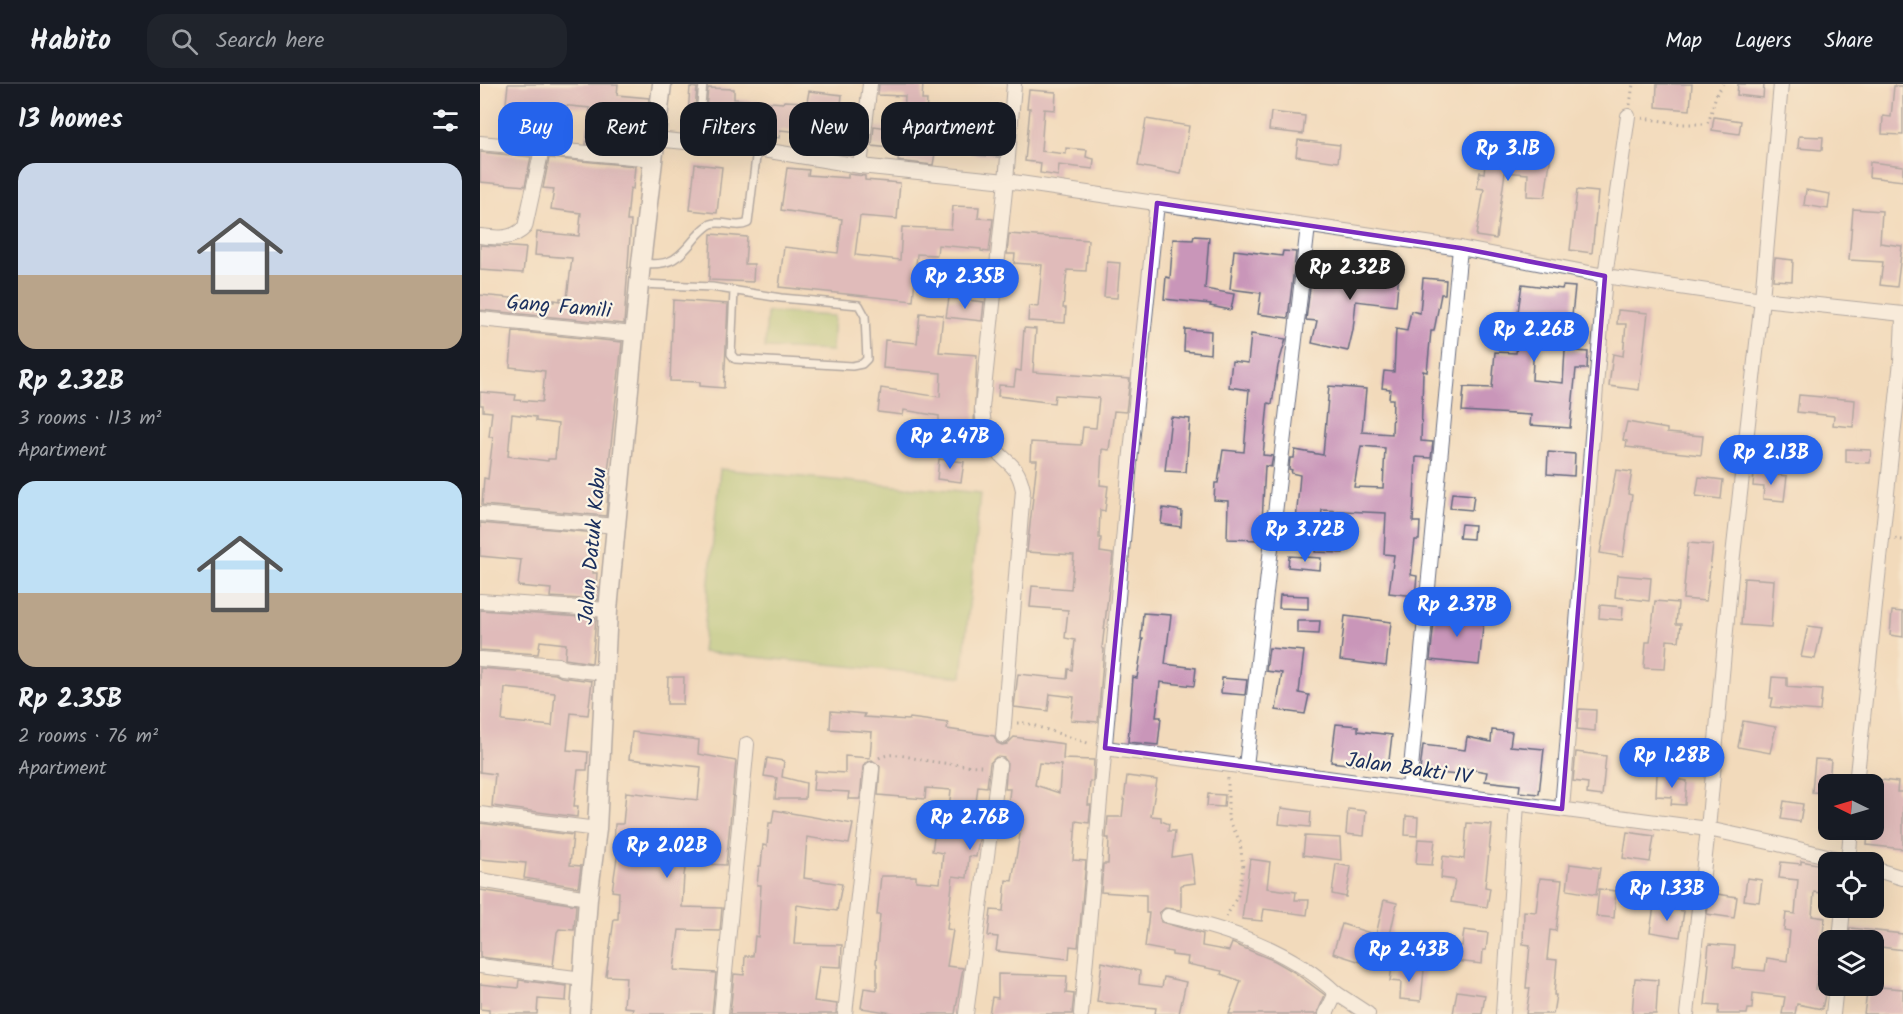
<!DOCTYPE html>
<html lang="en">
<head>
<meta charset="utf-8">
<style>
	:root { --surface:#171b24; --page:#20242c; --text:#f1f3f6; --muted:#9ea1a6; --line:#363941; --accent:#2563eb }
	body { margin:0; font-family:Kalam,sans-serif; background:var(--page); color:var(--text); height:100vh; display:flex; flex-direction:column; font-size:22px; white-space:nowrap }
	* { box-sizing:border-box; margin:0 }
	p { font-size:20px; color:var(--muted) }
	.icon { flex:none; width:33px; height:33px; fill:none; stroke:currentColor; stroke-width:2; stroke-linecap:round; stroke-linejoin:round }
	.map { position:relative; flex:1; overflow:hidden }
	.drawer { display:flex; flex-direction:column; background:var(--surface); width:480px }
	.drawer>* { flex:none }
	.top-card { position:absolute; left:18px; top:18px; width:570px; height:54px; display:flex; gap:12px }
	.needle { width:39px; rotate:275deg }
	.fabs { position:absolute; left:1338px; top:690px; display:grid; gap:12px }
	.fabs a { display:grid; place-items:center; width:66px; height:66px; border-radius:12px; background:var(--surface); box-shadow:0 6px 24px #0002; font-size:30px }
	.price { position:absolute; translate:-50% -51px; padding:0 14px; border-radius:21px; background:var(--accent); color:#fff; font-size:20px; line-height:39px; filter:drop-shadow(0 2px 3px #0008) }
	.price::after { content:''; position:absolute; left:50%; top:36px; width:18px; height:14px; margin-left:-9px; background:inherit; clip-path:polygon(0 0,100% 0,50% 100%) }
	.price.selected { background:#222; color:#fff }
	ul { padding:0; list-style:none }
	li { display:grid; align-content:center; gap:12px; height:318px; padding:0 18px }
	li span { display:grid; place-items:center; height:186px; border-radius:18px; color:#555 }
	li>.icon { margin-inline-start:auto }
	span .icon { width:108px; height:108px; fill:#fffc; stroke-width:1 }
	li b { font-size:26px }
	h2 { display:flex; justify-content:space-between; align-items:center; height:72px; padding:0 18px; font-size:26px }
	.pill { padding:0 21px; border-radius:18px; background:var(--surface); box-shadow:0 6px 24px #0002; font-size:21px; line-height:54px }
	.pill.selected { background:var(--accent); color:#fff }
	header { display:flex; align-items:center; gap:36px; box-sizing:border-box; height:84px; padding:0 30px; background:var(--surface); border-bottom:2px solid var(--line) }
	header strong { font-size:28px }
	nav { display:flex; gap:33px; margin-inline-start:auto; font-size:21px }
	.search { width:420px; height:54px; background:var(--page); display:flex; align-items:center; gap:15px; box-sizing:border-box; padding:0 21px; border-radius:18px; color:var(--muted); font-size:22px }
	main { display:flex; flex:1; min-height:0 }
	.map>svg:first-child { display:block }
</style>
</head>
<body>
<header>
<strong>Habito</strong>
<div class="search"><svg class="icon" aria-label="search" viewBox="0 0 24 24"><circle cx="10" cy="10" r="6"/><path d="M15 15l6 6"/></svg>Search here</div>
<nav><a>Map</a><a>Layers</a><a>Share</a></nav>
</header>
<main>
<section class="drawer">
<h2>13 homes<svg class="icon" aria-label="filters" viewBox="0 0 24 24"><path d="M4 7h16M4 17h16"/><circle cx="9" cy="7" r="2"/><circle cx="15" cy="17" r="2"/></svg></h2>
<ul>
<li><span style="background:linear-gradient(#c9d6e8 60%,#b9a48a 0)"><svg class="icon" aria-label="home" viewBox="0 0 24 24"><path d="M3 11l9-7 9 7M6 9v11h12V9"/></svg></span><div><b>Rp 2.32B</b><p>3 rooms · 113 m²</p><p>Apartment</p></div></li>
<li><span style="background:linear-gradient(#bfe0f5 60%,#b9a48a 0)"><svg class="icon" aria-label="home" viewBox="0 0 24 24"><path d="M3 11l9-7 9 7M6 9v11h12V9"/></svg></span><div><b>Rp 2.35B</b><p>2 rooms · 76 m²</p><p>Apartment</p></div></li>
</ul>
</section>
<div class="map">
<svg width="1423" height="930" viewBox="0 0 1423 930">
	<rect width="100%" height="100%" fill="#fcf5e5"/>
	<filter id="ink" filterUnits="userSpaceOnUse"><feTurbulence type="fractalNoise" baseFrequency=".0167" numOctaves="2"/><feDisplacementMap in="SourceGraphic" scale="12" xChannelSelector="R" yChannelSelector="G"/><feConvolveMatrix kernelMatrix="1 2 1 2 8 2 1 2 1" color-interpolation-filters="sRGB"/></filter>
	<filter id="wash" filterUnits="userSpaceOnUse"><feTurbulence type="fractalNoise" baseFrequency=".008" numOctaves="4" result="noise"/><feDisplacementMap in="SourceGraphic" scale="24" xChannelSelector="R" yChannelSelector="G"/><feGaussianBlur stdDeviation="1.35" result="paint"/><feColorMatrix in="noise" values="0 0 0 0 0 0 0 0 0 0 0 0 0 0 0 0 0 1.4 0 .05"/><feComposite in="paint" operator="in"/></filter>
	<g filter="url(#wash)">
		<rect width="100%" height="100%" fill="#f2dabb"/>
		<g fill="#a2c670" stroke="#5e7a67" stroke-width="1.5">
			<path d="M287,228L354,232L352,267L285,264Z"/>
			<path d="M240,385L500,410L482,593L222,568Z"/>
		</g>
		<g id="blocks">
			<g fill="#c996b9" fill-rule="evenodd">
				<path d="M28,0H138L137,11L169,14L167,32L164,31L161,64L106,60L110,24L49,18V21L26,19Z"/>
				<path d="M399,0H443L442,16H447L446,29L471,30L469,59L457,58L453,81L418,77L419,65L392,62L394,42L423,46L425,12L398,11Z"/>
				<path d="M1177,0H1212L1210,26L1176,23Z"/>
				<path d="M1258,0H1284L1283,14L1257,11Z"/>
				<path d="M1414,2H1423V51L1402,50L1403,32L1411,33Z"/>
				<path d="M210,3L217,4L213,44H207Z"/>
				<path d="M228,4L254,5V15L303,19L304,17L327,18L329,7L362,11L358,49L320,45V48L300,46L299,54L268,49V46L224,45Z"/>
				<path d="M549,6L576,8L575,26L564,25L561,67L586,70V64L607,66L606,73L614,75L613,85L579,81L578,92L560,89L561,79L545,77L550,24H547Z"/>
				<path d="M791,28L825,32L823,50L789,46Z"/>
				<path d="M497,29L522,31L519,73L494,71Z"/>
				<path d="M1234,33L1261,37L1259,50L1232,46Z"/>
				<path d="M666,35L709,42L701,90L658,82Z"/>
				<path d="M1319,52L1343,53L1342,66L1318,64Z"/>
				<path d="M818,56L860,61L858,78L816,72Z"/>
				<path d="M1007,62L1041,64V67L1071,70L1065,113L1047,112L1048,90L1025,88L1016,155L996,152L1004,105L997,104L1000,88L1004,89Z"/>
				<path d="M0,68L51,73L45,102L0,98Z"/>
				<path d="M69,74L155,82L153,105L150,104L147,137H151L144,240L0,226V211L74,218V216L80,217V214H87L92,174L55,171L57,148L99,152L101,129L71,125L74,105L63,104Z"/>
				<path d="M1390,78L1423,82V97L1389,93Z"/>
				<path d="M215,80L242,83L237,129L210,126Z"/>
				<path d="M307,84L329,86L328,91L368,94V90L385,92V96L420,99L417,135L380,132L375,171L420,176L422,143L471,145L473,122L499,123L498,134L513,135L509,168L501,167V165L458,161L457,171L437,170L433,217L299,203L304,163L358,169L362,135L301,126Z"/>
				<path d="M1097,106L1118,108L1112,169L1090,166Z"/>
				<path d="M1326,106L1350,110L1348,125L1324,121Z"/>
				<path d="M1373,125L1402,127L1400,159L1422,162L1417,203L1400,201L1403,178L1369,176Z"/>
				<path d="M231,150L267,153L265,180H274L273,198L229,196Z"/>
				<path d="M529,150L608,156L606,187L587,186L583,224H586L585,239L548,237L549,222L558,223L562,181L534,179L535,170H527Z"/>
				<path d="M714,152L729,153L725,205L754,210L751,226L730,222L731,220L684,215L686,193L690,194L693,155L713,156Z"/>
				<path d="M0,161L46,164L43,189L0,186Z"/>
				<path d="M754,166L802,172L803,167L816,168L808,234L778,230L781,209L750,205Z"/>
				<path d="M886,173L920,176L916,222L876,217L873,246L868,267L832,259L837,237L826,236L831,196L883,200Z"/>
				<path d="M1295,174L1313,176L1312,197L1293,196Z"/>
				<path d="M627,178L640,179L637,214L624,213Z"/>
				<path d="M943,194L966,196L965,210H961L954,247H951L947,288L943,287L941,357L953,358L951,374L936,373L933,438H940L939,456H935L931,491L937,492L935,512L909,509L914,471L904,470L906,429L842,426L839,451L815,449L820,391L811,389L812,386L809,385L810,374H814L815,366L843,371L849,302L886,305L882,348L912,350L913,315H909L910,305L902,304L904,287L914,288L916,245L927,247L931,227L940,229ZM881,362L905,364L903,404L874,403Z"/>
				<path d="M1042,200L1082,205L1083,202L1095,203L1091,241L1094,242L1093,260L1054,255L1052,296L1083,299L1085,266L1108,268L1107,285H1096L1090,344L1050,341L1051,331L982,327L984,303L1012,304L1015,268L1036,269L1041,228H1038Z"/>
				<path d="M469,214L504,218L502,237L466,233Z"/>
				<path d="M193,216L248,220L244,304L220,302V298L190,297Z"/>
				<path d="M1138,226L1168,229L1159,306L1129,302L1133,270L1143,272L1146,240H1137Z"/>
				<path d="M440,229L463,231L459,268L497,271L494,339L459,337V332L424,326L423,331L398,328L401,304L460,313L461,289L403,284L405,256L437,259Z"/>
				<path d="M544,244L556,245L553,288L650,295L646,328L634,327L629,366L622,365L620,401L628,402L625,427L620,426L619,454H621L620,468L633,470L622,564L624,565L618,638L591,636L594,613L570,610L568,627L534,623L538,590L587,595L588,585L592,586L595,556L585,554L588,526L550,523L552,502L591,505L594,471L547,468L557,376H550L551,358L601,361L603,343L616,344L619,314L575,311L574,319L518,312L519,301L534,302L536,286L541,287Z"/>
				<path d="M705,245L731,247L730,270L704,267Z"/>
				<path d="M33,247L142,258L126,408L128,409L126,432L2,421L4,394L8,395L13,353H9L12,328L3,327V321H0V308L36,311L35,316L62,318L65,287L30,283ZM32,330L56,333V337L78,340L75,375H68V377L28,372Z"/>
				<path d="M771,250L806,255L798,282L792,320L788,319L783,371L793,372L791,383L785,382L781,456L747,455L748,417L734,416L735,399H738L743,366L764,368L769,306L749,303L752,277L768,279Z"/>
				<path d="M1319,311L1375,316L1373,343L1353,341L1354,332L1317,328Z"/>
				<path d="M691,333L710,335L706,388L685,387Z"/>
				<path d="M1147,338L1187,345V349L1223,352L1221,371L1146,363L1147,357L1143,356Z"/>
				<path d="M1309,357L1329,359L1328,375L1307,373Z"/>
				<path d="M1366,365L1391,366L1390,379L1366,378Z"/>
				<path d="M1068,368L1095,370L1094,392L1067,390Z"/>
				<path d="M459,375L484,378L481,398L457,395Z"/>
				<path d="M1136,386L1152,388L1148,410L1152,411L1143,473L1120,469Z"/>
				<path d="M1274,388L1307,392L1304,417L1283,415L1284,403L1273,402Z"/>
				<path d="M1219,393L1243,396L1241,415L1216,412Z"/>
				<path d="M972,409L994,411L992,426L970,424Z"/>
				<path d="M683,424L702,427L701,443L681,440Z"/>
				<path d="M0,439L117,449L113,489H117L116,503H119L118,516L70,513L71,505L38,502L41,476L0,472Z"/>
				<path d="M981,440L994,441L993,455L979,454Z"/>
				<path d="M836,456L864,457L863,469L835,468Z"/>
				<path d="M1208,459L1233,461L1226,517L1203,515Z"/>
				<path d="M809,472L841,474L840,486L808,483Z"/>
				<path d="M1137,491L1171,494L1169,517L1135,513Z"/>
				<path d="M1264,494L1294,496L1291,543L1261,541Z"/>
				<path d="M800,511L828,512V525L799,524Z"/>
				<path d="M1175,517L1198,519L1196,540H1201L1199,557L1187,556L1185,585L1164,584L1166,558H1170Z"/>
				<path d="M1120,521L1143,523L1142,536L1119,534Z"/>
				<path d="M0,526L116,534L112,579L85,575L86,560L60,557L58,570L0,566Z"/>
				<path d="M1412,527L1423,528V553L1410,551Z"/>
				<path d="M955,528L1004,533L999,581L950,576Z"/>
				<path d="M663,529L691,531L685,580L716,584L714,602L680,598L676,633H681L678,661L648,658L653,593L657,594L663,555H661Z"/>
				<path d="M865,532L911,538L906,582L860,576Z"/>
				<path d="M817,537H840L839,550L817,549Z"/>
				<path d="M1328,542L1342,544L1335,575L1321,573Z"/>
				<path d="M789,564L824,567L819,609L829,611L825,630L796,626L802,589L786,587Z"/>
				<path d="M0,584L75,590L81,593L112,597L108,631L91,629L87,666L108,668L107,686H98L94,722H98L97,733L12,722L15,690L0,688ZM25,604L75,609L72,642L22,637Z"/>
				<path d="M188,593H204L203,620H187Z"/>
				<path d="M1292,593L1307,594V603L1342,606L1340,627L1291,623L1293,614H1290Z"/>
				<path d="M742,594L767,596L765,611L741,609Z"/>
				<path d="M1099,625L1116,626L1115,647L1097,645Z"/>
				<path d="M351,627L385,630L384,633L429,636L430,634L468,639L467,645L514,652L517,659L522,661L527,660L534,653L584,660L583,675L614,676L613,698L610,697L608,721H611L609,739L596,737L593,776L606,777L598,863L590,862L589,875L516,867L518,853L508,852L511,826L523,827L526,796L532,797L541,745L520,742L522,730H527L530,705H525L527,678L524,674L516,673L510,679L507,703L498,702L495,727L504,728L496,773L489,772L487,794L473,792L467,845L473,846L467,882L483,884L475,930H419L381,924L384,904L397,906V880L396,879L400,831H397L401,792H436V797L460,799L463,769L452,767L457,734L468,735L471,706L446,704L445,715L398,711L400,682L392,676L385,679L383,683L380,715H368L369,708L333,706L335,687L365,689V672L390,674L392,648L350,645ZM559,679L581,681L579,709L555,701Z"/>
				<path d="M1263,637L1296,643L1290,669L1258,663Z"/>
				<path d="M856,640L878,642V647L912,651L908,685L851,678Z"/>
				<path d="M1012,646L1032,648L1030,662L1064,665L1059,710L1039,708L1040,701L1005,697L1007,688L978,683L977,691L940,687L943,661L985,666L987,653L1011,658Z"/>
				<path d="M152,648L219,656L218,670L256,677L246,781L206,779L204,791L202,823L242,824L240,847L199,846L194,886L236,889L232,930H152L153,924L144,923L146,893L126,892L134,835H138L139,808L132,807L139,760H134L135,740H143L146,708L218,716L221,683L149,675Z"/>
				<path d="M1096,668L1126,672L1122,712L1107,710L1108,699L1093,697Z"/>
				<path d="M287,674L304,677L302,693L326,699L325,715H295L297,694L284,692Z"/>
				<path d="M1335,675L1351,676L1348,709L1332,708Z"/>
				<path d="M1177,690H1190L1189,694L1207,697L1205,721L1191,720L1192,713L1176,712Z"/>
				<path d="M647,692L677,696L671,732L681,733V737L689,740L688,747H695L692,773L711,770L715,799L701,801V826L685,824L679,829L681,838L723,850L722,862L749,867L752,859L795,877L814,888L845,911L837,930H749L761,897L741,890L742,887L707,880L708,873L692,871V868L665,863L669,829H666V811L621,808L623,780H628L629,754H626L628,733H642Z"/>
				<path d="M1394,695L1418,698L1417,708H1423V765L1387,761L1388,746H1394Z"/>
				<path d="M728,710L745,711L744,723L727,722Z"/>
				<path d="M1304,717L1323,720L1320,738L1301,735Z"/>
				<path d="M801,724L831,728L830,743L799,740Z"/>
				<path d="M868,725L886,727L884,752L866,750Z"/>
				<path d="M294,726L373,740L369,760L327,753L324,794L362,800L357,827L317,821L314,860L362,861L361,883L339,882L334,917L357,920L356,930H250L254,890L264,891L265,872H273L275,852L278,853L281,801H277L279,782H281L283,761L287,762L289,739H292Z"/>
				<path d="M926,732L938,733L937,752L925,751Z"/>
				<path d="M0,739L93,751L90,781L101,782L98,803L44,794L46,779L0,775Z"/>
				<path d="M987,739L1012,741L1005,803L1010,804L1007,823L971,818L975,796L961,794L963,772L984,775Z"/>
				<path d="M1147,748L1174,752L1170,778L1143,774Z"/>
				<path d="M825,752L860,754L861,776L823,771Z"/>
				<path d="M938,755L955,756L952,781L936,780Z"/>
				<path d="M770,775L790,778L787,804L816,808L815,816H829L827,831L784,825L782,837L762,835Z"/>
				<path d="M1321,777L1348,782V810L1334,808L1332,832L1345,834L1335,905L1346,907L1342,925L1317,920L1315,930H1302L1305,913L1273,909L1272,925H1268L1267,930H1238L1239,922L1225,921L1229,879H1227L1229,860L1255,862L1253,884L1285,887L1287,874L1307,877L1310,847L1304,846L1306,829L1315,830L1318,796L1299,794L1301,778L1321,780Z"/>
				<path d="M856,780L871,783L866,813L852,810Z"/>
				<path d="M1090,780L1120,784L1116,811L1087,806Z"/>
				<path d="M1060,794L1082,796L1076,847L1070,846L1067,875L1077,876L1074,911H1076L1073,930H1046L1050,904H1046L1050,861L1043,860L1044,827L1056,828Z"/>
				<path d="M1267,794L1282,796L1279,818L1264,816Z"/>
				<path d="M1119,805L1136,807L1134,834L1116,832Z"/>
				<path d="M0,806L96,821L94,846L79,845L77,848L73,882L0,873Z"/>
				<path d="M1230,809L1257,813L1254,834L1227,830Z"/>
				<path d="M904,816L917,819L905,874L887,870L884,879L853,869L862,840L896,851Z"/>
				<path d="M1174,822L1204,827L1200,853L1170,848Z"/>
				<path d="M1370,844L1423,850V866L1394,862V856H1369Z"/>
				<path d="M984,846L1008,849L1006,866H1003L1002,880L976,877L978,861L982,862Z"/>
				<path d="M622,878L660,887L659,900L682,903L684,893L706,898L699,930H675L676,924L617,918Z"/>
				<path d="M912,883L944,886L941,917L920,915L921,898L910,897Z"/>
				<path d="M518,890L587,892L586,909L594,910L592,930H509L512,913L518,914Z"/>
				<path d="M1155,894L1178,896L1176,930H1152Z"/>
				<path d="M39,896L87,902L86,917L58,915L57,930H9V926L0,925V900L38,904Z"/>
				<path d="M1388,902L1423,905V930H1384Z"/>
				<path d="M977,907L1005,911L1002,930H973Z"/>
			</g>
		</g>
	</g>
	<g filter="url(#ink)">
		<use href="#blocks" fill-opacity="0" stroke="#666b7f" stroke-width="1.5"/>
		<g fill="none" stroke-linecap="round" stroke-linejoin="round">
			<defs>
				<g id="service">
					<path d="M217,60L223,0"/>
					<path d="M161,179C191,183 199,174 217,152C221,148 225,143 231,140C243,136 256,145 268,139L277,65"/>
					<path d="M160,200L232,203L301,214L379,221L385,232L387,275L382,280L372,282L255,275L251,270L254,207"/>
				</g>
				<g id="minor">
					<path d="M175,55L277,65L380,82L526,97L980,164L1125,192L1282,215L1423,230"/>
					<path d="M0,59L173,75"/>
					<path d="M380,82L390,0"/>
					<path d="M0,152C16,154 33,156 45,143L62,65"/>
					<path d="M0,235L154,250"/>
					<path d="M0,430L136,442"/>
					<path d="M0,517L128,526"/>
					<path d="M0,575L78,581L82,584L124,589"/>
					<path d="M523,652L543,406C537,375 522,380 509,356C504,347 503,335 502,324L526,97L534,0"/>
					<path d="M625,664L1228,745L1298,760L1371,778"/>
					<path d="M766,682L828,142"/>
					<path d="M1376,700L1421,277L1423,235"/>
					<path d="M929,705L980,164"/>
					<path d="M1082,725L1125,192L1148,32"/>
					<path d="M0,730L117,745"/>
					<path d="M1368,778L1371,746"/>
					<path d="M1394,785L1423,794"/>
					<path d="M0,796L108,814"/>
					<path d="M688,832C748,845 811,866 856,909"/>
					<path d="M1360,856L1363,824"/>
					<path d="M0,882L103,895"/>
					<path d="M241,930L267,660"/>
					<path d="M365,930L392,685"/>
					<path d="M486,930L519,681"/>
					<path d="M601,930L650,378L677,119"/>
					<path d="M846,930L856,909L888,930"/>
					<path d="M1023,930L1037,720"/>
					<path d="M1207,930L1228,745L1252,480L1282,215L1301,0"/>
					<path d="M1353,930L1356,902"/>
				</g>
				<path id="tertiary" d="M100,930L108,814L117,745L128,526L161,179L182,0"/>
			</defs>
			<use href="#service" stroke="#666b7f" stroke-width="10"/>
			<use href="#minor" stroke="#666b7f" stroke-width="16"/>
			<use href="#tertiary" stroke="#666b7f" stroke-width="21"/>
			<g stroke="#666b7f" stroke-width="3" stroke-dasharray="1.5 4.5" stroke-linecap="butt">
				<path d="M1150,21L1153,0"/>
				<path d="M1162,34L1203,40H1226L1229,37L1236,11L1243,0"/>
				<path d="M1415,455L1423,456"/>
				<path d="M537,639H546L611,660"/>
				<path d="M399,674C412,667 428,673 442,676C462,679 484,682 505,682"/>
				<path d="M746,833L758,811L763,783L760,758L748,733V693"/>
			</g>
			<use href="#service" stroke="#fff" stroke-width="7"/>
			<use href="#minor" stroke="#fff" stroke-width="14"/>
			<use href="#tertiary" stroke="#fff" stroke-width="18"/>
		</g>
	</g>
	<path d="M0 0H1423V930H0ZM677,119L980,164L1125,192L1082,725L625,664Z" fill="#f2dabb" fill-opacity=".55" fill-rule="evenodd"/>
	<path fill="none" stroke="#7b2cbf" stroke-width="4.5" stroke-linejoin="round" d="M677,119L980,164L1125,192L1082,725L625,664Z"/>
	<g text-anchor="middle" stroke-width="4.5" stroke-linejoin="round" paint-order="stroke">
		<g font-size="21" fill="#1b2f5e" stroke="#fcf5e5">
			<text transform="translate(79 222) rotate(5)" y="7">Gang Famili</text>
			<text transform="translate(112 462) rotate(-85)" y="7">Jalan Datuk Kabu</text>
			<text transform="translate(929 684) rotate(8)" y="7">Jalan Bakti IV</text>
		</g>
	</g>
</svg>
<div class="fabs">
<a><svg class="needle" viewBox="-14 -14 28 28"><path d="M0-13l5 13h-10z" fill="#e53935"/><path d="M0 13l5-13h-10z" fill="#9ea1a6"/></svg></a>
<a><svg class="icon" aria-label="locate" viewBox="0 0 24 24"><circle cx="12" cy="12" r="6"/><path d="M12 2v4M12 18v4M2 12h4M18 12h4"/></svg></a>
<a><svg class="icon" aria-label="layers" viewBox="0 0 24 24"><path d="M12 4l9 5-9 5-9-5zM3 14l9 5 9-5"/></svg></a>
</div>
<b class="price" style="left:1028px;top:98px">Rp 3.1B</b>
<b class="price selected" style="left:870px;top:217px">Rp 2.32B</b>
<b class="price" style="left:485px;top:226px">Rp 2.35B</b>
<b class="price" style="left:1054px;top:279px">Rp 2.26B</b>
<b class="price" style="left:470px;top:386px">Rp 2.47B</b>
<b class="price" style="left:1291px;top:402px">Rp 2.13B</b>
<b class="price" style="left:825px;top:479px">Rp 3.72B</b>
<b class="price" style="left:977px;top:554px">Rp 2.37B</b>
<b class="price" style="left:1192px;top:705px">Rp 1.28B</b>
<b class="price" style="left:490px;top:767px">Rp 2.76B</b>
<b class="price" style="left:187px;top:795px">Rp 2.02B</b>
<b class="price" style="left:1187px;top:838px">Rp 1.33B</b>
<b class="price" style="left:929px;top:899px">Rp 2.43B</b>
<div class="top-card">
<a class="pill selected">Buy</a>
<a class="pill">Rent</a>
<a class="pill">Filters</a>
<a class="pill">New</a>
<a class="pill">Apartment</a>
</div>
</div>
</main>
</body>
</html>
